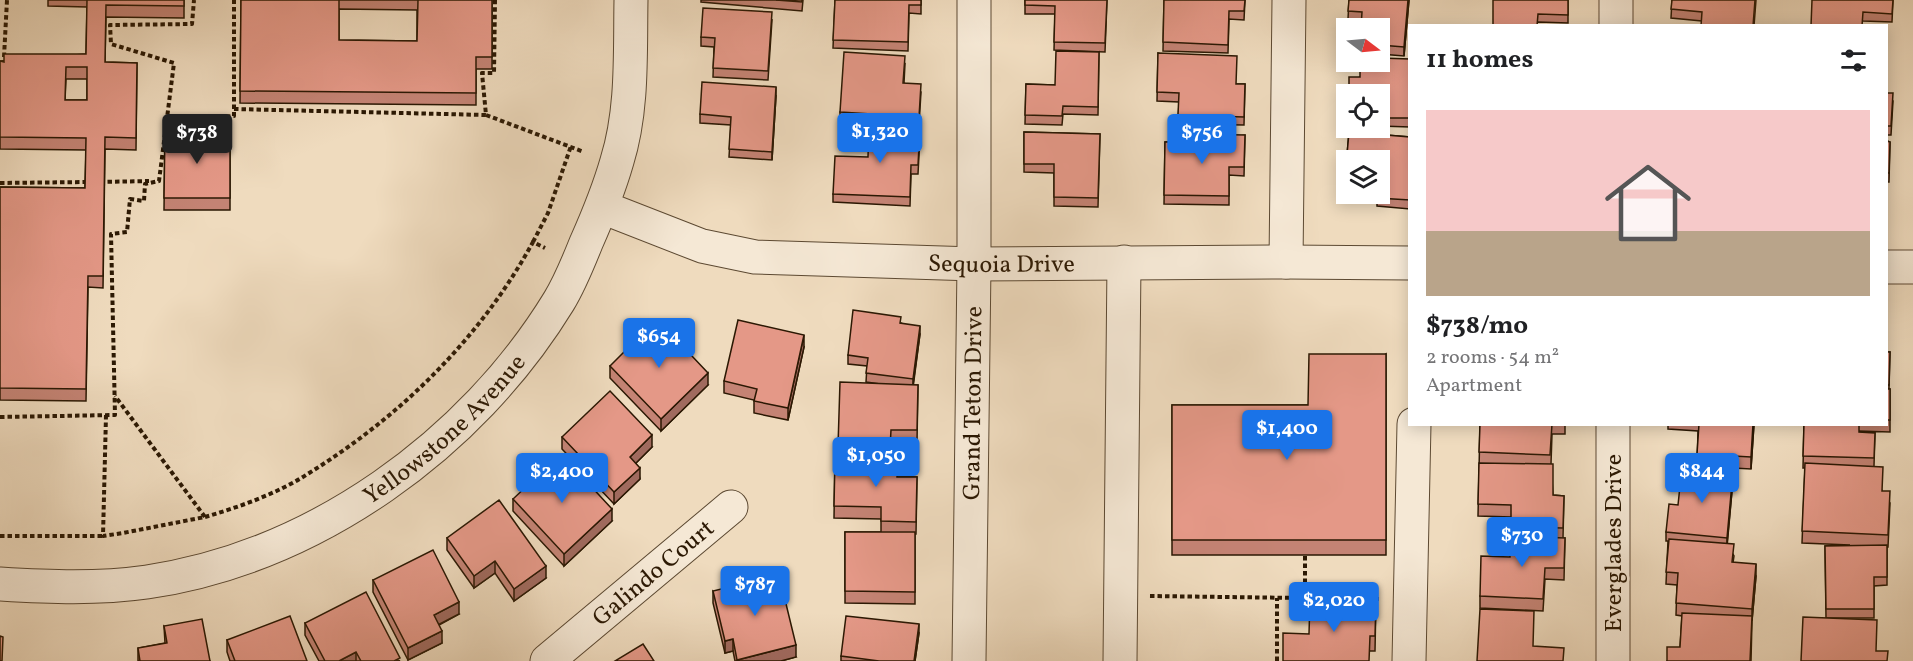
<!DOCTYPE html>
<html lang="en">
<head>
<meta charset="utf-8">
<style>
	:root { --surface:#fff; --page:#f2f2f2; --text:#202124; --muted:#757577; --accent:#1a73e8 }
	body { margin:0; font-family:Vollkorn,serif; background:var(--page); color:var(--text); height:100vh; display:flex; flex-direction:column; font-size:22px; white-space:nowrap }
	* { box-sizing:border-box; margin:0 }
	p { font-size:20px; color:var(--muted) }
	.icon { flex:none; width:33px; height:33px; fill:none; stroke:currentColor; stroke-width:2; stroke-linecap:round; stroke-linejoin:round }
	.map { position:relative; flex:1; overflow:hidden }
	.drawer { position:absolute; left:1408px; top:24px; width:480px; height:402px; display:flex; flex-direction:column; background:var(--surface); border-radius:0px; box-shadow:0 3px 15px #0003 }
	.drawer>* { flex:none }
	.needle { width:39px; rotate:106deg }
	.tools { position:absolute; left:1336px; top:18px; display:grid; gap:12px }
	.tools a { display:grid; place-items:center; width:54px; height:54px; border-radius:0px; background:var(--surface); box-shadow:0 3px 15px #0003; font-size:30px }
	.price { position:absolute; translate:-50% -51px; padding:0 14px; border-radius:6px; background:var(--accent); color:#fff; font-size:20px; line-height:39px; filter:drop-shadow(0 2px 3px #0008) }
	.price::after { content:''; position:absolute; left:50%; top:36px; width:18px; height:14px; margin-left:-9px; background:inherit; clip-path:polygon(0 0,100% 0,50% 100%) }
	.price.active { background:#222; color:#fff }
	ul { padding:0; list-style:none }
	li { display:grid; align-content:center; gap:12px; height:318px; padding:0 18px }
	li span { display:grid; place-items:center; height:186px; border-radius:0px; color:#555 }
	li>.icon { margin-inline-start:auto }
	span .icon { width:108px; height:108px; fill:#fffc; stroke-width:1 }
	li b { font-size:26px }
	h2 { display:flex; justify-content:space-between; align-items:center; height:72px; padding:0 18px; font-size:26px }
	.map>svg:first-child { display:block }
</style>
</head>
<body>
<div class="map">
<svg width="1913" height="661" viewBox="0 0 1913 661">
	<rect width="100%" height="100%" fill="#efdbbe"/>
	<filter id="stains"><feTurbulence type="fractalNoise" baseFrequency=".00333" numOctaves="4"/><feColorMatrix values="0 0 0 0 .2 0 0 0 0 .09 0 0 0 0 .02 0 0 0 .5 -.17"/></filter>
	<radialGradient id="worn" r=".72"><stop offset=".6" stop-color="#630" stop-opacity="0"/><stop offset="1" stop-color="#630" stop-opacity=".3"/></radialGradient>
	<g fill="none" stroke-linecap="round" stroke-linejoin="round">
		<defs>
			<g id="minor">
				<path d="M1616,26V0"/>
				<path id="s1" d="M602,207L702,246L755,257L974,264L1286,262L1410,263"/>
				<path d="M1286,262L1289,0"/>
				<path d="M1887,267H1913"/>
				<path id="s2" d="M0,584C49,587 98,589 147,582C315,557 471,445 559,301C570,283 578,263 586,243C598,216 609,189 617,161C633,110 630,53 631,0"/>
				<path id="s3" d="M547,661L731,507"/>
				<path id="s4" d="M969,661L974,264V0"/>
				<path d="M1120,661L1124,262"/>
				<path d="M1409,661L1414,424"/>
				<path d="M1613,661V424"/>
			</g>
		</defs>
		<use href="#minor" stroke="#5c4932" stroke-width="35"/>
		<g stroke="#2b1803" stroke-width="4" stroke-dasharray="4.5 3" stroke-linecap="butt">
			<path d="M4,57L7,0"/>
			<path d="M234,109L486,115L482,73H494L495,0"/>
			<path d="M486,115L584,152"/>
			<path d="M166,119L234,116V0"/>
			<path d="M100,182L149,181"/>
			<path d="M0,183L89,182"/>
			<path d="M533,242L548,213L571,146"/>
			<path d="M106,415L103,536L123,533L205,517L115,396"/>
			<path d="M0,417L115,415L111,234L127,232L130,199L144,201L145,184L159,181L174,63L111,44L110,25L192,24L194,0"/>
			<path d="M205,517C239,507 276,494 306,475C400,417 480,339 533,242L545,248"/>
			<path d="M0,536H103"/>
			<path d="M1150,596L1379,599"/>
			<path d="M1305,598V555"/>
			<path d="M1277,661V598"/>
		</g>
		<use href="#minor" stroke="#f5e8d5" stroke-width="33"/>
	</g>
	<g fill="#c48374" stroke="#2b1803" stroke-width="1.5" fill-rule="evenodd">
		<path d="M48,0H184V18L106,17L105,62L137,63L136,150L105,149L103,288L88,287L86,401L0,400V187L85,188L86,150L0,149V61L86,54L87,7L48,6ZM66,79H87V100H65Z"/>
		<path d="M241,0H492V69H476V105L240,103ZM339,9L417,10V41L339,40Z"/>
		<path d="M701,0H803L802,11L701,2Z"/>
		<path d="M835,0H921V14L909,13L908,51L833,48Z"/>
		<path d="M1025,0H1107L1105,52L1054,50L1055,14H1025Z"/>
		<path d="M1164,0H1245L1244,20L1229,19L1228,53L1163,51Z"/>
		<path d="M1349,0H1409L1404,56L1380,54V28L1361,20L1348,19Z"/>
		<path d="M1568,0V23L1538,22L1493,26Z"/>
		<path d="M1672,0H1756L1754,26L1671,18Z"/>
		<path d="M1812,0H1893L1892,22L1863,21Z"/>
		<path d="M772,20L768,80L713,77L714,47L701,46V37Z"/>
		<path d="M1099,52L1098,115L1063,114L1062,125L1025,124L1026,84L1055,85Z"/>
		<path d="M1158,53L1236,84H1245L1244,125L1178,124L1179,102L1157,101Z"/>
		<path d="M1410,59V127L1380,126V94L1360,77Z"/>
		<path d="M905,64L904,83L921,92L919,125L840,120V112Z"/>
		<path d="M1887,93L1893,101L1891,135H1887Z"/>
		<path d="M776,96L772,160L729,157L731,125L700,123V114Z"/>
		<path d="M165,131L230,132V210H164Z"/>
		<path d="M1024,132L1100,134L1098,207L1054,206V173L1024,172Z"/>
		<path d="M1349,132L1410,137V209L1377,206V194H1380V160H1347L1346,175V166Z"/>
		<path d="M1245,135L1244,176L1229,175V205L1164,204L1165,142H1194Z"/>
		<path d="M920,136L918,174H911L910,206L833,202V194L868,157Z"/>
		<path d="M1887,141L1890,142L1889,182H1887Z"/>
		<path d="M901,323L920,334L913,385H918L917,442H891L890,459L897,477H917L916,534H915V604L845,603V532H881V519L834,518L835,458H838V446L881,384L866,382L867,366L848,364V355Z"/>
		<path d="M804,347L788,420L754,413V400L724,393V381Z"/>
		<path d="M1887,352H1890L1889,389H1890V432L1859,431V432L1875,433L1874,466L1882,491L1890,503L1888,547H1887V585L1874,586V618H1826L1825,546L1850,545L1802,543L1805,468H1803L1804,424H1887Z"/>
		<path d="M1386,354V555H1172V405H1308Z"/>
		<path d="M610,366L708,385L661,431L610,378Z"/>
		<path d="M1480,424H1565V434H1552L1551,464L1553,495L1564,496L1563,538H1565L1564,580L1545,579L1543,611L1480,608V596L1510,557L1511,517L1478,516Z"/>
		<path d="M1668,424H1754L1751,469L1697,466L1698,431L1668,429Z"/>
		<path d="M562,437L652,447L636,463L640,479L614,504L562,449Z"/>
		<path d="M1733,480L1727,544L1734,556L1733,563L1756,576L1752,621L1751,661H1667L1680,647L1682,616L1676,615L1677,585L1666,584L1668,541H1666V532L1678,505Z"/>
		<path d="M513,499L612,521L564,566L513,511Z"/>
		<path d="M447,538L546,578L514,601L495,573L474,588L447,550Z"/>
		<path d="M373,580L459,614L439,625L442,643L408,660L373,592Z"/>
		<path d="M713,591L796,657L781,661H735L733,651L725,653L713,603Z"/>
		<path d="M1376,600L1375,651H1370L1309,634Z"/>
		<path d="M305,623L400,661H319L305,635Z"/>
		<path d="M164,626L210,661H138V648L165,643Z"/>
		<path d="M919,633L915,661H841V656Z"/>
		<path d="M227,640L307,661H230L227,652Z"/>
	</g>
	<g fill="#a06a5e" stroke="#2b1803" stroke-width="1.5">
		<path d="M1408,0H1409L1404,56V47Z"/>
		<path d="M776,87V96L772,160V152Z"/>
		<path d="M920,326V334L913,388V379Z"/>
		<path d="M804,335V347L788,420V408Z"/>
		<path d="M708,373V385L661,431V419Z"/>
		<path d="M1753,424H1754L1751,469V457Z"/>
		<path d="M652,435V447L630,469V457Z"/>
		<path d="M640,468V479L614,504V492Z"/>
		<path d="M1733,472V480L1727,547V538Z"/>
		<path d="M612,509V521L564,566V554Z"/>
		<path d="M495,561V573L474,588V576Z"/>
		<path d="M1756,564V576L1752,621V609Z"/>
		<path d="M546,566V578L514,601V589Z"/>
		<path d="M459,602V614L434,627V615Z"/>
		<path d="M919,624V633L915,661H914Z"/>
		<path d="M442,631V643L408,660V648Z"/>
		<path d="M733,639V651L725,653V641Z"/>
		<path d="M796,645V657L781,661H737V660Z"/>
		<path d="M356,652V661H339Z"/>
	</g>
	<g fill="#e49887" stroke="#2b1803" stroke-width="1.5" fill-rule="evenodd">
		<path d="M87,0H184V6L106,5L105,62L137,63L136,138L105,137L103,276H88L86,389L0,388V187L85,188L86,138L0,137V61L4,62V54H86ZM66,67H87V100H65Z"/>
		<path d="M241,0H339V40L417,41L418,0H492V57H476V93L240,91Z"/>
		<path d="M776,0H802V2Z"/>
		<path d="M835,0H921V5H909L908,42L833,40Z"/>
		<path d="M1025,0H1107L1105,43L1054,42L1055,6L1025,5Z"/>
		<path d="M1164,0H1245L1244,11H1229L1228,45L1163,42Z"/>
		<path d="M1349,0H1408L1404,47L1380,45V28H1361L1362,12L1348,11Z"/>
		<path d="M1493,0H1568V15L1538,14L1537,26H1493Z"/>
		<path d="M1672,0H1755L1753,26H1701L1702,12L1671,9Z"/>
		<path d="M1812,0H1893L1892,14L1863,12L1862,26H1811Z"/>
		<path d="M703,8L772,12L768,71L713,68L715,38L701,37Z"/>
		<path d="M1056,51L1099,52L1098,107L1063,106L1062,116L1025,115L1026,84L1055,85Z"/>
		<path d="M844,52L905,56L903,83L921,84L919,117L840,112Z"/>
		<path d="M1158,53L1237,56L1236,84H1245L1244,117L1178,115L1179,93L1157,92Z"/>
		<path d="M1380,58L1410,59V118H1380V94H1349V77H1360V62H1380Z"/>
		<path d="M702,82L776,87L772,152L729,149L731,117L700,114Z"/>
		<path d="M1887,93H1893L1891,126H1887Z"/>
		<path d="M869,125L920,127L918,165H911L910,197L833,194L835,156L868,157Z"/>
		<path d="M165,131L230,132V198H164Z"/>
		<path d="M1024,132L1100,134L1098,198L1054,197V164H1024Z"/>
		<path d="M1349,132L1410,137V200L1377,198V194H1380V160H1347L1346,166Z"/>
		<path d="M1195,134L1245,135L1244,167H1229V196L1164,195L1165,142H1194Z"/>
		<path d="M1887,141L1890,142L1889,173H1887Z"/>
		<path d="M853,310L901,317L900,323L920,326L913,379L866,373L868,358L848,355Z"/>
		<path d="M657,319L708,373L661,419L610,366Z"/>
		<path d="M738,320L804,335L788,408L754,401L757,389L724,381Z"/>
		<path d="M1887,352H1890L1889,385H1887Z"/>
		<path d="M1309,354H1386V540H1172V405H1308Z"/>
		<path d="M840,382L918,385L917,430H891L890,448L838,446Z"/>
		<rect x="1887" y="389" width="3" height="31"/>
		<path d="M610,391L652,435L630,457L640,468L614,492L562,437Z"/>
		<path d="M1480,424H1552L1550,455L1479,452Z"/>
		<path d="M1699,424H1753L1751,457L1697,454Z"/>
		<path d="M1804,424H1859V432L1875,433L1874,458L1803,456Z"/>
		<path d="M561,454L612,509L564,554L513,499Z"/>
		<path d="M835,458L898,459L897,477H917L916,522L881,521V507L834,506Z"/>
		<path d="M1479,463L1553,464V495L1564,496L1563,528L1511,527V505L1478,504Z"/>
		<path d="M1805,463L1883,467L1882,491H1890L1888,535L1802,531Z"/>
		<path d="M1682,467L1733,472L1727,538L1666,532L1669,504L1678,505Z"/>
		<path d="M499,500L546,566L514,589L495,561L474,576L447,538Z"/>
		<path d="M845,532H915V592L845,591Z"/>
		<path d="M1511,536L1565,538L1564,568H1545L1543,599L1480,596L1481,556L1510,557Z"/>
		<path d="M1669,539L1734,544L1732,562L1756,564L1752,609L1676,603L1678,573L1666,572Z"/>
		<path d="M1887,545V577H1874V609H1826L1825,546Z"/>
		<path d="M433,550L459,602L434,615L442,631L408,648L373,580Z"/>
		<path d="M779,575L796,645L737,660L733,639L725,641L713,591Z"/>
		<path d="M366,592L400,658L394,661H361L356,652L339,661H325L305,623Z"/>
		<path d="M1310,600H1376L1375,636H1370L1369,661H1283V633L1309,634Z"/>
		<path d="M1480,609L1534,611L1533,646L1564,648L1563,661H1477Z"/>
		<path d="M1682,613L1752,616L1750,661H1667V647H1680Z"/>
		<path d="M290,616L307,661H235L227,640Z"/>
		<path d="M846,616L919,624L914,661H879L841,656Z"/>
		<path d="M1803,617L1877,620L1876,651H1888L1887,661H1801Z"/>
		<path d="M202,619L210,661H140L138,648L167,643L164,626Z"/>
		<path d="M0,636L3,637L2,661H0Z"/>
		<path d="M643,644L654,661H615Z"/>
	</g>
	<g text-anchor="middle" stroke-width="5" stroke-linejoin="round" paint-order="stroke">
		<g font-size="24" fill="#2b1803" stroke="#f5e8d5">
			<text dy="8" stroke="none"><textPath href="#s1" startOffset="408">Sequoia Drive</textPath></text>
			<text dy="8" stroke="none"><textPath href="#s4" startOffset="258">Grand Teton Drive</textPath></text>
			<text dy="8" stroke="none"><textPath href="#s2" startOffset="488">Yellowstone Avenue</textPath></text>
			<text transform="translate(1613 543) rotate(-90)" y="8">Everglades Drive</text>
			<text dy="8" stroke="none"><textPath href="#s3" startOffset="138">Galindo Court</textPath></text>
		</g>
	</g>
	<rect width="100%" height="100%" filter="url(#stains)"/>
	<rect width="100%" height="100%" fill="url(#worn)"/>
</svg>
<div class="tools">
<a><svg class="needle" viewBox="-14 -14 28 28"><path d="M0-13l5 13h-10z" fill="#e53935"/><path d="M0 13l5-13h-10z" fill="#757577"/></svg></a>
<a><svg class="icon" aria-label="locate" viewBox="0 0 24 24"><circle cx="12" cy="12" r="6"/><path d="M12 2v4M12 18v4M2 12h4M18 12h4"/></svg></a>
<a><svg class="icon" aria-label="layers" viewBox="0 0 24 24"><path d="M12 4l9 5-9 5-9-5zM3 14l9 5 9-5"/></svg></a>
</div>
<b class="price" style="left:880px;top:164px">$1,320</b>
<b class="price active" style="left:197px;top:165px">$738</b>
<b class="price" style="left:1202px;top:165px">$756</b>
<b class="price" style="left:659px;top:369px">$654</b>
<b class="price" style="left:1287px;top:461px">$1,400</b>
<b class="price" style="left:876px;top:488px">$1,050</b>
<b class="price" style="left:562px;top:504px">$2,400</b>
<b class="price" style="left:1702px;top:504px">$844</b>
<b class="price" style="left:1522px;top:568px">$730</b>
<b class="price" style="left:755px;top:617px">$787</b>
<b class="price" style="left:1334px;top:633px">$2,020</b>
<section class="drawer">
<h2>11 homes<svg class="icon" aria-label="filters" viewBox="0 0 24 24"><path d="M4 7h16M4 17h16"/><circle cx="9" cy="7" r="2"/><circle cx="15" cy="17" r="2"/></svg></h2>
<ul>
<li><span style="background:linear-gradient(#f6c9c9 65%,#b9a48a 0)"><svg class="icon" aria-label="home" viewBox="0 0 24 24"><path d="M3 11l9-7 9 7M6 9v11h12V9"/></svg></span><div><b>$738/mo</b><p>2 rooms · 54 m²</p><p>Apartment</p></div></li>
</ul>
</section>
</div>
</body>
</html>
